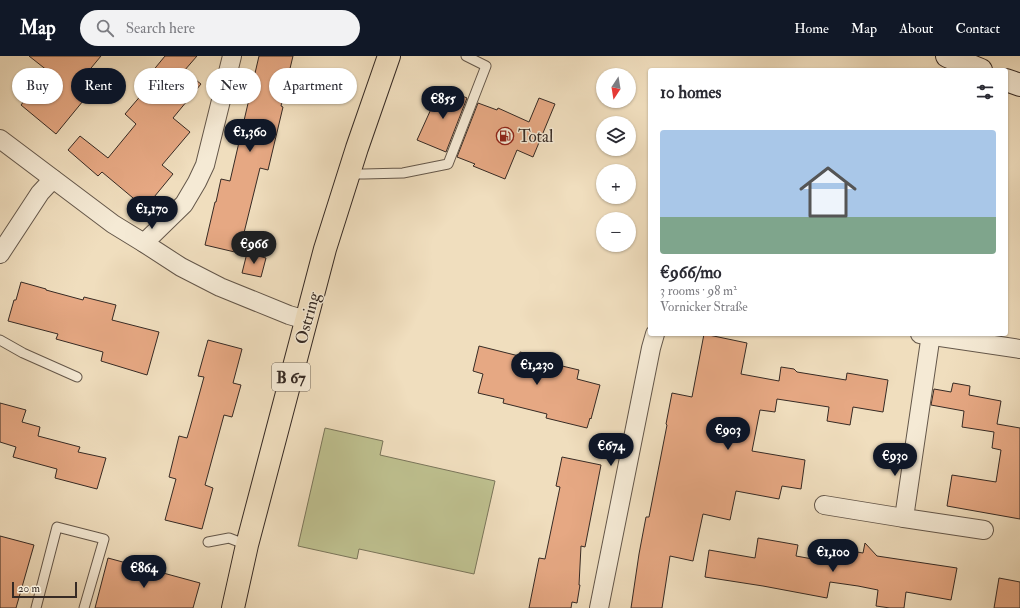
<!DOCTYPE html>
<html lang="en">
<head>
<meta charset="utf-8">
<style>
	:root { --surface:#fff; --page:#f2f2f3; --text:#2b2b33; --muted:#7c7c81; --line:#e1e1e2; --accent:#111827 }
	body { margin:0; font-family:"IM FELL Double Pica",serif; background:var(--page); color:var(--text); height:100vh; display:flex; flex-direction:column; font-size:15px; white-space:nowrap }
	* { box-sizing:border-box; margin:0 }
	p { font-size:13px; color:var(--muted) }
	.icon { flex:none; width:22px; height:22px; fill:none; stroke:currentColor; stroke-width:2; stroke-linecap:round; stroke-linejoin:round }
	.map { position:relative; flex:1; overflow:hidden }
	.sheet { position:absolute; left:648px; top:12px; width:360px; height:268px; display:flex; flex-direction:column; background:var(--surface); border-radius:4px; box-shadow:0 1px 3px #0004 }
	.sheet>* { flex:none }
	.hud { position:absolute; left:12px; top:12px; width:380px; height:36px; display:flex; gap:8px }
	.needle { width:26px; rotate:192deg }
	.fabs { position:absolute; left:596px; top:12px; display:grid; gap:8px }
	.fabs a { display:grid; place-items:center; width:40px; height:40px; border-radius:50%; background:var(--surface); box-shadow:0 1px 3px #0004; font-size:20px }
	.scale { position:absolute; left:12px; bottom:10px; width:65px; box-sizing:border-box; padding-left:4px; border:2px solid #362a24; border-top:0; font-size:11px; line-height:14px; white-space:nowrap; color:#362a24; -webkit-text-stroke:3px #f5ead5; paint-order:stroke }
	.price { position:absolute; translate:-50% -34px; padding:0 9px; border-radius:14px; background:var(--accent); color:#fff; font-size:13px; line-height:26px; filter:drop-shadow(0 1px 2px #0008) }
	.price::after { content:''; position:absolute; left:50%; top:24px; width:12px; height:9px; margin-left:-6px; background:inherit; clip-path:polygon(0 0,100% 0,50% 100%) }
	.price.on { background:#222; color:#fff }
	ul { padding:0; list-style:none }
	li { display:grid; align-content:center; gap:8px; height:212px; padding:0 12px }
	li+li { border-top:1px solid var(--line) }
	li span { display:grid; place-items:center; height:124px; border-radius:4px; color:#555 }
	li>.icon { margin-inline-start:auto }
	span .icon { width:72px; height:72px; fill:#fffc; stroke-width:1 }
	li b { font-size:17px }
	h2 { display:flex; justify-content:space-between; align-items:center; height:48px; padding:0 12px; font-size:17px }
	.pill { padding:0 14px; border-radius:18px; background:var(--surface); box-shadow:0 1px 3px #0004; font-size:14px; line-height:36px }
	.pill.on { background:var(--accent); color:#fff }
	header { display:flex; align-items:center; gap:24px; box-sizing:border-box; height:56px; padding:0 20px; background:var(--accent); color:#fff }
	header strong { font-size:19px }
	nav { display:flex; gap:22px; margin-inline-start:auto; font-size:14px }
	.search { width:280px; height:36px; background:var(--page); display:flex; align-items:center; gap:10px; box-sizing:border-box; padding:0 14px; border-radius:22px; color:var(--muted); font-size:15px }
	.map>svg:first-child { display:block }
</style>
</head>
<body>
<header>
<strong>Map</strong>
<div class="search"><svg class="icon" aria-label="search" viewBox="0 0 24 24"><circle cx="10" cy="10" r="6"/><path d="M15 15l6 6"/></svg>Search here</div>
<nav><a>Home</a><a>Map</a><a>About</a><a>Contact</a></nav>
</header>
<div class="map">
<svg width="1020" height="552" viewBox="0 0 1020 552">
	<rect width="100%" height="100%" fill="#f0debe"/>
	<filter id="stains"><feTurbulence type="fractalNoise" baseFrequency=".005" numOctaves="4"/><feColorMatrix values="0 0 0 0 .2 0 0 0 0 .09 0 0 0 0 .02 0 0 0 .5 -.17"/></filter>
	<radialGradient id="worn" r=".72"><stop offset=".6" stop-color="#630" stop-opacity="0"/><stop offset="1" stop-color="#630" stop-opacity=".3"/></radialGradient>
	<path fill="#bec08f" stroke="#7a755a" d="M325,372L383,385L380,399L495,425L474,518L359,493L357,503L298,490Z"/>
	<g fill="#e6a883" stroke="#362a24">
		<path d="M29,0H101L72,35L83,45L56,78L21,49L48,15Z"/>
		<path d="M165,0H197L184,15L201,28L173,62L190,76L162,109L173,118L145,152L102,116L98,120L68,94L80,80L108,102L136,68L125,58L143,37L138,33Z"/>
		<path d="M259,0H293L281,50L283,51L268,114L260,112L239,197L205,189L215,146H216L221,123L230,125Z"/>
		<path d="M441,31L467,42L446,96L417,84Z"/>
		<path d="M539,42L555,48L533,101L517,94L505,123L473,110L475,108L457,101L478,47L497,54L498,52L529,66Z"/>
		<path d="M247,197L266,202L261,221L242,217Z"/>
		<path d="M21,226L46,233V234L83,244L84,241L116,249L112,264L159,276L147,319L101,305L103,296L56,283L58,278L8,265L14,244H16Z"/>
		<path d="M704,278L747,287L741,318L779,325L781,311L794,313L797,316L846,324L847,317L888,324L883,356L853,351L850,369L827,365L829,351L777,343L775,356L760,354L752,395L805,404L801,433L782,430L779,443L736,435L730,464L703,458L693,505L670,500L662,552H631L639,498L646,461H649L667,369L666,368L672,337L692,341Z"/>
		<path d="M208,284L242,293L233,327L241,329L232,361L224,359L205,429L213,432L202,473L165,464L176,423L169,421L179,380L187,382L190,372L204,321L198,320Z"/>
		<path d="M479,290L519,300L520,296L542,302L541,305L579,314L577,323L600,329L591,363L590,362L587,372L546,362L547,358L503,347L504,343L478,337L483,318L473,315Z"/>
		<path d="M953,327L970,330L969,339L1001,345L997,368L1020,372V463L947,450L952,419L996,426L1001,394L992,392L994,376L962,371L964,355L931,349L934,333L951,336Z"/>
		<path d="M0,347L26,354L22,366L40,371L38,380L80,391L78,396L106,402L97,433L55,422L57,413L13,401L16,391L0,386Z"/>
		<path d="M562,401L601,409L585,491L581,490L579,529H580L577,547L572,546L571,552H529L539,502L545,503L560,431L556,430Z"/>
		<path d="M0,480L34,489L16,552H0Z"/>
		<path d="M758,482L798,489L796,500L829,506L832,492L863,497L865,487L877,500L957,512L951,544L906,536L904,552H890L876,550L878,534L858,530L830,526L827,542L763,530L705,521L709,494L755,502Z"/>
		<path d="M108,502L200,527L193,552H95Z"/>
		<path d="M999,522L1020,526V552H994Z"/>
	</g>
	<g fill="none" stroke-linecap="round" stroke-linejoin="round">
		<defs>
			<g id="lane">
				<path d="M349,118H364L403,117L448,108L486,10L466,0"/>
				<path d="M0,284L23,297L77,321"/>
				<path d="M208,486L229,482L247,489"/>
				<path d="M36,552L57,471L104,483L84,552"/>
			</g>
			<g id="street">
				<path d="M0,83L113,168L144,187L181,211L220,231L289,259L306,264"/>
				<path d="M144,187L184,148L197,126L205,109L232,0"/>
				<path d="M0,198L40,137L53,123"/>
				<path d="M920,278L1020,293"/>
				<path d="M931,278L904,462L984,474"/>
				<path d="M824,449L904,462"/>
				<path d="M599,552L651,292L655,278"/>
			</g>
			<g id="secondary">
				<path d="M947,0L981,14"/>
				<path d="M1006,24L1020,29"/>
			</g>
			<path id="primary" d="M233,552L247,489L325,193L357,92L389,0"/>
		</defs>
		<use href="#lane" stroke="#64574a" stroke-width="11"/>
		<use href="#street" stroke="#64574a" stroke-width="20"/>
		<use href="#secondary" stroke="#362a24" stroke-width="24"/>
		<use href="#primary" stroke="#362a24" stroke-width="24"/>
		<use href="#lane" stroke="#f5ead5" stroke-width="9"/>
		<use href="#street" stroke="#f5ead5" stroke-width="18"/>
		<use href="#secondary" stroke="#f5ead5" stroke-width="22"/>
		<use href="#primary" stroke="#f0debe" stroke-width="22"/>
	</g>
	<defs>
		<symbol id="fuel-ring" viewBox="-11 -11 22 22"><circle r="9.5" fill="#f5ead5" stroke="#8f2418" stroke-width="1.5"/><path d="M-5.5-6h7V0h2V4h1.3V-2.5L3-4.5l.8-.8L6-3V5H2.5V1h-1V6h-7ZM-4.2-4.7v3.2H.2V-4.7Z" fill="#8f2418"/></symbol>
	</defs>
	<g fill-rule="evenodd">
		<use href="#fuel-ring" x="495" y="70" width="20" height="20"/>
	</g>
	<g text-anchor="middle" stroke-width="3" stroke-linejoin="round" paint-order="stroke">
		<rect fill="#f5ead5" stroke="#6f6459" stroke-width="1" x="272" y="307" width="38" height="28" rx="3"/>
		<g font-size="16" font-weight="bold" fill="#362a24">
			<text x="291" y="327">B 67</text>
		</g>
		<g font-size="17" fill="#362a24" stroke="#f5ead5" text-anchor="start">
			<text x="518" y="86">Total</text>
		</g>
		<g font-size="17" fill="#362a24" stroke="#f5ead5">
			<text transform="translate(307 262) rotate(-75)" y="6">Ostring</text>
		</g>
	</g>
	<rect width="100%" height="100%" filter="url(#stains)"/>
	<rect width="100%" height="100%" fill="url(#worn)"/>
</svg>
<div class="fabs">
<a><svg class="needle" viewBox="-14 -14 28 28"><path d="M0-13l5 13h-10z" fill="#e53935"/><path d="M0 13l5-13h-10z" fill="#7c7c81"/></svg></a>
<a><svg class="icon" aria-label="layers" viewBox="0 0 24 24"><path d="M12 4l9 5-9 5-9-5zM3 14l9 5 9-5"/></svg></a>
<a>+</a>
<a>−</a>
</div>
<div class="scale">20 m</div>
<b class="price" style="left:443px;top:64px">€855</b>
<b class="price" style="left:250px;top:97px">€1,360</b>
<b class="price" style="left:152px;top:174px">€1,170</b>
<b class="price on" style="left:254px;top:209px">€966</b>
<b class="price" style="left:537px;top:330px">€1,230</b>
<b class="price" style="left:728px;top:395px">€903</b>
<b class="price" style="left:611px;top:411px">€674</b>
<b class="price" style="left:895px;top:421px">€930</b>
<b class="price" style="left:833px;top:517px">€1,100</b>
<b class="price" style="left:144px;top:533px">€864</b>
<div class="hud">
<a class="pill">Buy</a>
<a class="pill on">Rent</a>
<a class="pill">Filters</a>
<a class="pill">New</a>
<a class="pill">Apartment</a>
</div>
<section class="sheet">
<h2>10 homes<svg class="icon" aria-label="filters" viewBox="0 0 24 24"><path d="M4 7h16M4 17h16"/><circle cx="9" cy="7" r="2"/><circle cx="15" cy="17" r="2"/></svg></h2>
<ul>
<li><span style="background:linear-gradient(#a9c7e8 70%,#7fa58c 0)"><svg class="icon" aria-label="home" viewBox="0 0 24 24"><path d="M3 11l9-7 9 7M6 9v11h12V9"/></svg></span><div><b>€966/mo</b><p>3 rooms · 98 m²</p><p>Vornicker Straße</p></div></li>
</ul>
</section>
</div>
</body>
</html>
